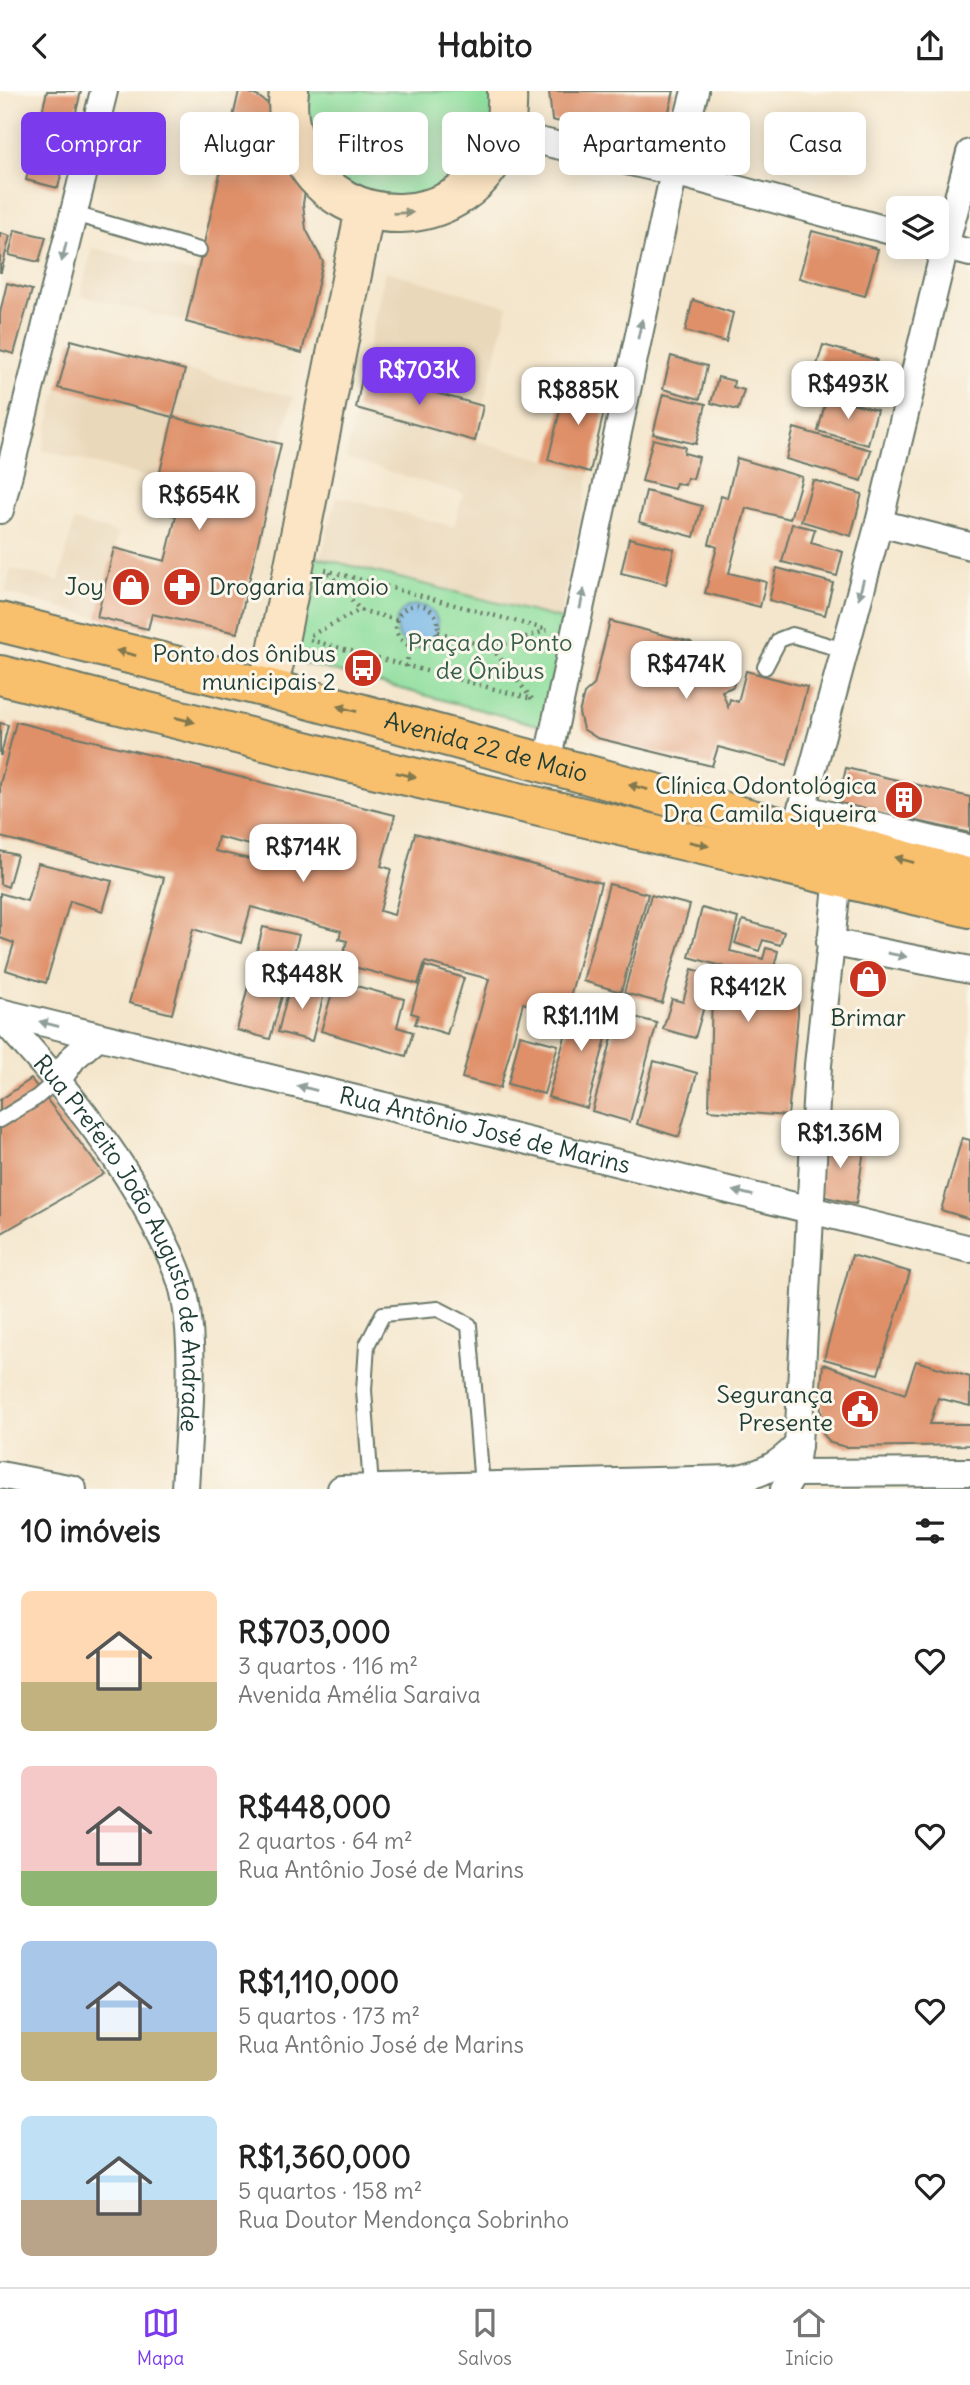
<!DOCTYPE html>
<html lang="pt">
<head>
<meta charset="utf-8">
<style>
	:root { --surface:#fff; --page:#f2f2f2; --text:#222; --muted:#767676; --line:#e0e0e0; --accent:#7c3aed }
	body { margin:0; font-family:Delius,sans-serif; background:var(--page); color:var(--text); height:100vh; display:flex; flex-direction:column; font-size:26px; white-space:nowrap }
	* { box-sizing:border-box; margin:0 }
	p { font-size:23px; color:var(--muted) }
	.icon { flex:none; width:38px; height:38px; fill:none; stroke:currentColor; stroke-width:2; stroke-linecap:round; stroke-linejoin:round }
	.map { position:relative; height:1398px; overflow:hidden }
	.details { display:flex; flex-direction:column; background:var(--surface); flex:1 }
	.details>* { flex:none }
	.top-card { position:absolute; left:21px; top:21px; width:929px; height:63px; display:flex; gap:14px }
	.tools { position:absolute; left:886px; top:105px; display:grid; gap:14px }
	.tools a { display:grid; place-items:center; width:63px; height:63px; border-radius:10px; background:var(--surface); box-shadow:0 4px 18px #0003; font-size:35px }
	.price { position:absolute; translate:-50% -60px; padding:0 16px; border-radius:14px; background:#fff; color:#222; font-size:23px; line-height:46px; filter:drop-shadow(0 2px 4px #0008) }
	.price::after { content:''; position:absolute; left:50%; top:42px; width:21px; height:16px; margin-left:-10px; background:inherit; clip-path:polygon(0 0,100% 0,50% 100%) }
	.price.on { background:var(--accent); color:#fff }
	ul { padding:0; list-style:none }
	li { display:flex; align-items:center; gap:21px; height:175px; padding:0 21px }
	li span { display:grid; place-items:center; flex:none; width:196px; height:140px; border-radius:10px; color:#555 }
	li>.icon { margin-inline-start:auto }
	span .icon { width:84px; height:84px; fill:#fffc; stroke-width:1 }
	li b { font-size:30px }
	h2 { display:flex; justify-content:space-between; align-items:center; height:84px; padding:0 21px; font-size:30px }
	.tag { padding:0 24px; border-radius:10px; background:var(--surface); box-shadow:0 4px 18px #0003; font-size:24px; line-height:63px }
	.tag.on { background:var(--accent); color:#fff }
	header { display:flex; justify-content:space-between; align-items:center; height:91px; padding:0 21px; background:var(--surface); font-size:32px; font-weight:700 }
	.dock { display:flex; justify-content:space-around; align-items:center; height:98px; border-top:2px solid var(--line); background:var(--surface); font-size:19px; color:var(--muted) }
	.dock a { display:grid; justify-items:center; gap:4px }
	.dock .on { color:var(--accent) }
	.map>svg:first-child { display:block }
</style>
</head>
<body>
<header><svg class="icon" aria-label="back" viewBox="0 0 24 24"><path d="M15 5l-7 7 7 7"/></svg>Habito<svg class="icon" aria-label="share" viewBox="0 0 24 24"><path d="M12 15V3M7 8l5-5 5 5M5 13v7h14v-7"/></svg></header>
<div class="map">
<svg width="970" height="1398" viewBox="0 0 970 1398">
	<rect width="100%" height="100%" fill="#fbf7ec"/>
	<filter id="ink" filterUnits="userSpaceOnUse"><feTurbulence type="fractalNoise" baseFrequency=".0143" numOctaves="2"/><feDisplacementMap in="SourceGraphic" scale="14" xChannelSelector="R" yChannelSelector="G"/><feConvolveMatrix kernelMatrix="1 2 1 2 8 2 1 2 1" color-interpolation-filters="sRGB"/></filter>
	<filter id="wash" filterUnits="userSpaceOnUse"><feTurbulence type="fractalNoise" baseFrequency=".00686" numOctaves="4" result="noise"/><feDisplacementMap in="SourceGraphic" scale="28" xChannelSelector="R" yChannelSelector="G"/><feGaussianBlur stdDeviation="1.57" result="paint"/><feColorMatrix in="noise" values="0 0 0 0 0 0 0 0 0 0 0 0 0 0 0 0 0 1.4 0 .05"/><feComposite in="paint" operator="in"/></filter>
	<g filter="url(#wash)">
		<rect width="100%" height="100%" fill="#f4e6cc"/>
		<g fill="#ead8ba">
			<path d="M92,157L198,183L186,231L81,205Z"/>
			<path d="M385,180L508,215L483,315L363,282Z"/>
			<path d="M185,279L293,306L281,353L173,326L157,389L42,359L58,297L173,326Z"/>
			<path d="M356,317L590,381L559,528L321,467L337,405L454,436L463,403L346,367Z"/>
			<path d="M74,430L118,442L97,526L5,502L11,478L59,490Z"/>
		</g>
		<g fill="#8ede9d" stroke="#568e68" stroke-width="2">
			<path d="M291,0H503L501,39L435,113L336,100Z"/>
			<path d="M297,461L577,532L553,638L276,565Z"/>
		</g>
		<circle fill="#6fb3e5" stroke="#47788c" stroke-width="2" cx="417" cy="535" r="21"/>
		<g id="blocks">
			<g fill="#df9069" fill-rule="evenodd">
				<path d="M47,0H81L58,97L26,89Z"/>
				<path d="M239,0H246L259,6L270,14L305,100L303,113L306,138L323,171L302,262L186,231Z"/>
				<path d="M549,0H674L660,56L552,29Z"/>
				<path d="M15,139L46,146L39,171L9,164Z"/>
				<path d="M812,140L878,158L865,205L799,187Z"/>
				<path d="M0,142L10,145L1,181H0Z"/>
				<path d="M7,192L32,199L14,263L0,259V222Z"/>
				<path d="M693,209L733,222L726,251L685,240Z"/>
				<path d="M71,249L185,279L173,326L58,297Z"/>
				<path d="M823,254L877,269L868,300L814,284Z"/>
				<path d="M671,265L707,275L700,308L663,298Z"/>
				<path d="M363,282L483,315L475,350L356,317Z"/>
				<path d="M718,286L734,290L733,296L744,299L738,319L711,312Z"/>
				<path d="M567,291L608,303L590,381L548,369Z"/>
				<path d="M663,303L706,313L696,353L653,343Z"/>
				<path d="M827,305L877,319L868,354L818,340Z"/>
				<path d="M173,326L281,353L237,542L152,523L148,538L97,526L114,457L165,470L176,425L151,419Z"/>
				<path d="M794,337L871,359L862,390L786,368Z"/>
				<path d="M653,348L685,356L684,362L699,366L693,388L687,387L685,394L676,392L674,398L642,390Z"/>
				<path d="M737,367L802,386L790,428L746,417L729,482L766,491L760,516L705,502L717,456L709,453L721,405L727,407Z"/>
				<path d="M813,389L862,403L851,445L801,430Z"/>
				<path d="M646,400L702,415L694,446L639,431Z"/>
				<path d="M792,433L815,438L811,452L843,461L837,485L782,471Z"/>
				<path d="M629,447L674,458L666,493L621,482Z"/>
				<path d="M777,477L833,492L825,524L769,509Z"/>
				<path d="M610,530L691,551L703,568L712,563L731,569L737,581L733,596L722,600L728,616L730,608L738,611L746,580L807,596L787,674L718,656L712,675L597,647L583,638L579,622L584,603L594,594Z"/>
				<path d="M16,631L395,724L381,775L391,778L380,820L394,824L415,742L601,792L565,924L523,912L500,997L462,987L489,888L425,871L418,893L354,876L349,893L404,908L397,936L413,941L406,965L321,940L347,850L339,848L341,840L251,816L241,852L193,838L172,923L129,912L164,787L0,746V693ZM218,746L266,758L262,771L215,760Z"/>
				<path d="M0,632L8,634L1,664H0Z"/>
				<path d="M846,677L970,706V742L838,712Z"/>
				<path d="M0,760L17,764L8,796L0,793Z"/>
				<path d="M38,772L112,790L103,820L70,810L46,892L6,879L14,852L0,847V802L27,810Z"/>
				<path d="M609,793L648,803L621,901L583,890Z"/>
				<path d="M651,804L690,814L662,912L624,902Z"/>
				<path d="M702,817L738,827L730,860L763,868L766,857L778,860L772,885L798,892V923L788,1025L709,1019L712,901L718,902L725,876L689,866Z"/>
				<path d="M743,829L784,841L780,854L763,849L759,860L735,852Z"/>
				<path d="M263,836L299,844L270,948L237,939Z"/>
				<path d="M425,875L464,887L447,943L415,933L418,924L411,922Z"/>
				<path d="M692,878L713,884L695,947L663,938L672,908L683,911Z"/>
				<path d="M291,890L325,899L312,950L278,941Z"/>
				<path d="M576,907L614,918L587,1017L548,1006Z"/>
				<path d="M619,922L657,932L630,1031L592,1020Z"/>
				<path d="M520,944L558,954L544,1003L508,993Z"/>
				<path d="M654,970L697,982L679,1046L637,1033Z"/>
				<path d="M31,988L104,1083L0,1143V1009Z"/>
				<path d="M822,1045L864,1059L856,1113L826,1106L820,1102Z"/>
				<path d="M962,1047L970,1049V1128L941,1119Z"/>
				<path d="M852,1164L910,1181L878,1283L824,1268Z"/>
				<path d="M916,1270L970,1286V1315L938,1307L930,1333H970V1354L846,1356L831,1352L823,1343L820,1307L823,1273L905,1303Z"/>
			</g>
		</g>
	</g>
	<g filter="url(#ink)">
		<use href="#blocks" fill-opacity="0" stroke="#6a7869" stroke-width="2"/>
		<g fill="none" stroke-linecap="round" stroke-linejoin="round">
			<defs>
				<g id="lane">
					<path d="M74,123L199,159"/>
					<path d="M765,576L779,549L792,544L844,559"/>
					<path d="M0,1029L36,1007L58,988"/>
					<path d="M371,1397L364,1299L367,1254L383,1223L438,1218L469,1234L482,1395"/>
				</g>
				<g id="street">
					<path d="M504,42L674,81L898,142"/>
					<path d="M936,153L970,162"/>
					<path d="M0,419L104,0"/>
					<path d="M879,432L970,455"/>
					<path d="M547,671L674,81L695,0"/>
					<path d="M801,717L970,758"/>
					<path d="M796,740L879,432L945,155L970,62"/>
					<path d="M830,851L970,879"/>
					<path id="s1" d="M0,921L970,1158"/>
					<path id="s2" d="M0,925C61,992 120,1061 160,1143C170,1163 181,1184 185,1207C196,1266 188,1338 185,1398"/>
					<path d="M58,988L73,967L97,946"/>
					<path d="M794,1382L970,1381"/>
					<path d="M0,1384L73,1398"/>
					<path d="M341,1398L733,1388C761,1384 778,1375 798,1354"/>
					<path d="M784,1398L794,1382L798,1354L818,974L838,786"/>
				</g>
				<g id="secondary">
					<path d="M289,0C286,23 291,47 303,67C345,143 457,139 496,63C506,43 508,22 507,0"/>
					<path d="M267,597L276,565L365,118"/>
				</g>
				<g id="primary">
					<path id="s3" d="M0,531L267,597L970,787"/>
					<path d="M0,584L369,676L970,817"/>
				</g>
			</defs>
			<use href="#lane" stroke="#6a7869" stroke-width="18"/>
			<use href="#street" stroke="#6a7869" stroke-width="30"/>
			<use href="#secondary" stroke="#6a7869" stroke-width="42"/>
			<use href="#primary" stroke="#6a7869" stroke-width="42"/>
			<g stroke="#6a7869" stroke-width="4.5" stroke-dasharray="2 5" stroke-linecap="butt">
				<path d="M325,479L548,539"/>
				<path d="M329,482L360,519L397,529"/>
				<circle cx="417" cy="535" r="21"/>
				<path d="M438,541L492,557L532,608"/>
				<path d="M311,544L360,519"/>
				<path d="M310,549L532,608"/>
				<path d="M492,557L548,539"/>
				<path d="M406,576L410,556"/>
			</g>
			<use href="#lane" stroke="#fff" stroke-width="14"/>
			<use href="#street" stroke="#fff" stroke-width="26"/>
			<use href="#secondary" stroke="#fce5c4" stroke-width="38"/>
			<use href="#primary" stroke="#f8bf6c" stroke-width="38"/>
		</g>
		<defs><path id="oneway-solid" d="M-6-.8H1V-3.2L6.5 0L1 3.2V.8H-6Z" transform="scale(1.75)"/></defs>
		<use fill="#8e917c" href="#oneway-solid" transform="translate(403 122) rotate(-2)"/>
		<g fill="#8f9e9a">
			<use href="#oneway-solid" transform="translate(64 161) rotate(104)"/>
			<use href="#oneway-solid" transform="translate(640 238) rotate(-78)"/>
			<use href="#oneway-solid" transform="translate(861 498) rotate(105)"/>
			<use href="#oneway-solid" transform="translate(582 508) rotate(-78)"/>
			<use href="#oneway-solid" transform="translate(897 864) rotate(12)"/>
			<use href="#oneway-solid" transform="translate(49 933) rotate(-165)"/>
			<use href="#oneway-solid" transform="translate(307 997) rotate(-166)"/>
			<use href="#oneway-solid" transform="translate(743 1102) rotate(-166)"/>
		</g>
		<g fill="#81784d">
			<use href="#oneway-solid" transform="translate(126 562) rotate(-166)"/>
			<use href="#oneway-solid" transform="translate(347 618) rotate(-165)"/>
			<use href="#oneway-solid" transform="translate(185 629) rotate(14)"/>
			<use href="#oneway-solid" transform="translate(406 684) rotate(13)"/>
			<use href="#oneway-solid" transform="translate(638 696) rotate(-165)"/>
			<use href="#oneway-solid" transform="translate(699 753) rotate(13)"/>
			<use href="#oneway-solid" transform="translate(904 769) rotate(-165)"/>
		</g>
	</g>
	<defs>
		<symbol id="shop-disc" viewBox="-11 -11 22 22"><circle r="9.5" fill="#c8321e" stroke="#fbf7ec"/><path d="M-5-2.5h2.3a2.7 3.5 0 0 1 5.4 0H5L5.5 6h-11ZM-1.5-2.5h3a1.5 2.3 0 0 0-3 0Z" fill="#fff"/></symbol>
		<symbol id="pharmacy-disc" viewBox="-11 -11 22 22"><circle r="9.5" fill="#c8321e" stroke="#fbf7ec"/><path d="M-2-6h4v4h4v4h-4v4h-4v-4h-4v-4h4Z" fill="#fff"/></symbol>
		<symbol id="bus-disc" viewBox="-11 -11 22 22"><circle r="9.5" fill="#c8321e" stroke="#fbf7ec"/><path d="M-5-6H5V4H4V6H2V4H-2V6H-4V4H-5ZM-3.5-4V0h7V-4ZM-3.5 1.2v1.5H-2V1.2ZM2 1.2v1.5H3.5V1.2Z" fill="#fff"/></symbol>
		<symbol id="building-disc" viewBox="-11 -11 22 22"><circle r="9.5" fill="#c8321e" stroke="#fbf7ec"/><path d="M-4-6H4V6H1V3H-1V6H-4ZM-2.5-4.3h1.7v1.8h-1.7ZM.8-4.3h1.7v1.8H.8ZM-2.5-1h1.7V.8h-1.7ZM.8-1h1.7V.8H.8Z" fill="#fff"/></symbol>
		<symbol id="civic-disc" viewBox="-11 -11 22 22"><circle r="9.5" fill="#c8321e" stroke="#fbf7ec"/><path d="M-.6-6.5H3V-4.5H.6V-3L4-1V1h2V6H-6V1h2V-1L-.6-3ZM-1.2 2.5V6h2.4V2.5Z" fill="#fff"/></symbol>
	</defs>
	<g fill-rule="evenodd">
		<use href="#shop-disc" x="109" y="474" width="44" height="44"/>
		<use href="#pharmacy-disc" x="160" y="474" width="44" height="44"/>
		<use href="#bus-disc" x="341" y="555" width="44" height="44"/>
		<use href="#building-disc" x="882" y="687" width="44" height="44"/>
		<use href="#shop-disc" x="846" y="866" width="44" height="44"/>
		<use href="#civic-disc" x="838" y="1296" width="44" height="44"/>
	</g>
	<g text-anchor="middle" stroke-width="6" stroke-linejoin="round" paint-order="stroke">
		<g font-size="24" fill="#1f3d34" stroke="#fbf7ec" text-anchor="end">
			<text x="104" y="504">Joy</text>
			<text x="209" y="504" text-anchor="start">Drogaria Tamoio</text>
			<text x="336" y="571">Ponto dos ônibus<tspan x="336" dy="28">municipais 2</tspan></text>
			<text x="877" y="703">Clínica Odontológica<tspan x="877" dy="28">Dra Camila Siqueira</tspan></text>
			<text x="868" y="935" text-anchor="middle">Brimar</text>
			<text x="833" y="1312">Segurança<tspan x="833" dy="28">Presente</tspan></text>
		</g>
		<g font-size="24" fill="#355d49" stroke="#fbf7ec">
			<text x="490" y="560">Praça do Ponto<tspan x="490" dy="28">de Ônibus</tspan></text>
		</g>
		<g font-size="24" fill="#1f3d34" stroke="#fbf7ec">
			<text dy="8" stroke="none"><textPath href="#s3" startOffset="502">Avenida 22 de Maio</textPath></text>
			<text dy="8" stroke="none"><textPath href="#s1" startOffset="499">Rua Antônio José de Marins</textPath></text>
			<text dy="8" stroke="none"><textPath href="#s2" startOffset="266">Rua Prefeito João Augusto de Andrade</textPath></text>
		</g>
	</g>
</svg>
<div class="tools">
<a><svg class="icon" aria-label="layers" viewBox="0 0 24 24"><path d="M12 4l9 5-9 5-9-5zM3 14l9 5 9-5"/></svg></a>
</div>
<b class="price on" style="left:419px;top:316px">R$703K</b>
<b class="price" style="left:848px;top:330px">R$493K</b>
<b class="price" style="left:578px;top:336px">R$885K</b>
<b class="price" style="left:199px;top:441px">R$654K</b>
<b class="price" style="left:686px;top:610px">R$474K</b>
<b class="price" style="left:303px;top:793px">R$714K</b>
<b class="price" style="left:302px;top:920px">R$448K</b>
<b class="price" style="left:748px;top:933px">R$412K</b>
<b class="price" style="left:581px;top:962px">R$1.11M</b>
<b class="price" style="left:840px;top:1079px">R$1.36M</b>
<div class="top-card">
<a class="tag on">Comprar</a>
<a class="tag">Alugar</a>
<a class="tag">Filtros</a>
<a class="tag">Novo</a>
<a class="tag">Apartamento</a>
<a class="tag">Casa</a>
</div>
</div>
<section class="details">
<h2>10 imóveis<svg class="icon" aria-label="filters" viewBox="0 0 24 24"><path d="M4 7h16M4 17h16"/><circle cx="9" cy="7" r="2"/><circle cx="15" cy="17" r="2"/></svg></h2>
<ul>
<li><span style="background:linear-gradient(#ffd9b3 65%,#c2b280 0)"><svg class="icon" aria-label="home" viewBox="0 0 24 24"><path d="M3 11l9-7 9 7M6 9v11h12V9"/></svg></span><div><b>R$703,000</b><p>3 quartos · 116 m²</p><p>Avenida Amélia Saraiva</p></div><svg class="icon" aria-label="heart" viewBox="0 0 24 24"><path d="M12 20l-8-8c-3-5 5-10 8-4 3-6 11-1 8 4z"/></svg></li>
<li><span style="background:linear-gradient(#f6c9c9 75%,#8fb573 0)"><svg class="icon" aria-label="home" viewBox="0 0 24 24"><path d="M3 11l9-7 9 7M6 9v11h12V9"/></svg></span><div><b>R$448,000</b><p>2 quartos · 64 m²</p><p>Rua Antônio José de Marins</p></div><svg class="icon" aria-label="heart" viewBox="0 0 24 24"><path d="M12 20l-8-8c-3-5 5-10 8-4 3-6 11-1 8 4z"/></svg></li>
<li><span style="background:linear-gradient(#a9c7e8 65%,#c2b280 0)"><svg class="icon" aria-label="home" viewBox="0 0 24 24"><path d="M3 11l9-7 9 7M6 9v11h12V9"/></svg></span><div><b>R$1,110,000</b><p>5 quartos · 173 m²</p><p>Rua Antônio José de Marins</p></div><svg class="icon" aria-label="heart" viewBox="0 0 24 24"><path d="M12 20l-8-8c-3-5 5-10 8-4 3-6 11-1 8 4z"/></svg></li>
<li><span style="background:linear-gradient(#bfe0f5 60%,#b9a48a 0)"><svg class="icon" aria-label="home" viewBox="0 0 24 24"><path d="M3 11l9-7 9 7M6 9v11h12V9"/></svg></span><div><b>R$1,360,000</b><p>5 quartos · 158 m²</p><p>Rua Doutor Mendonça Sobrinho</p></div><svg class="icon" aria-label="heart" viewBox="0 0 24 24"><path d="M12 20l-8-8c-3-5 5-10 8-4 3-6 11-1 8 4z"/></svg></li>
</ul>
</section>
<nav class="dock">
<a class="on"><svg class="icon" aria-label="map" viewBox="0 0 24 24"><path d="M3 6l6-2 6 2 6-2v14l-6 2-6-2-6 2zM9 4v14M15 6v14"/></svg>Mapa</a>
<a><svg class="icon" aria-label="saved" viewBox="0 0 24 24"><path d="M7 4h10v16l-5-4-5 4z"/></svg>Salvos</a>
<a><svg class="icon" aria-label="home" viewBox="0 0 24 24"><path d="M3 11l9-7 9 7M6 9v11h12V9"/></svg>Início</a>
</nav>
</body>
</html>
